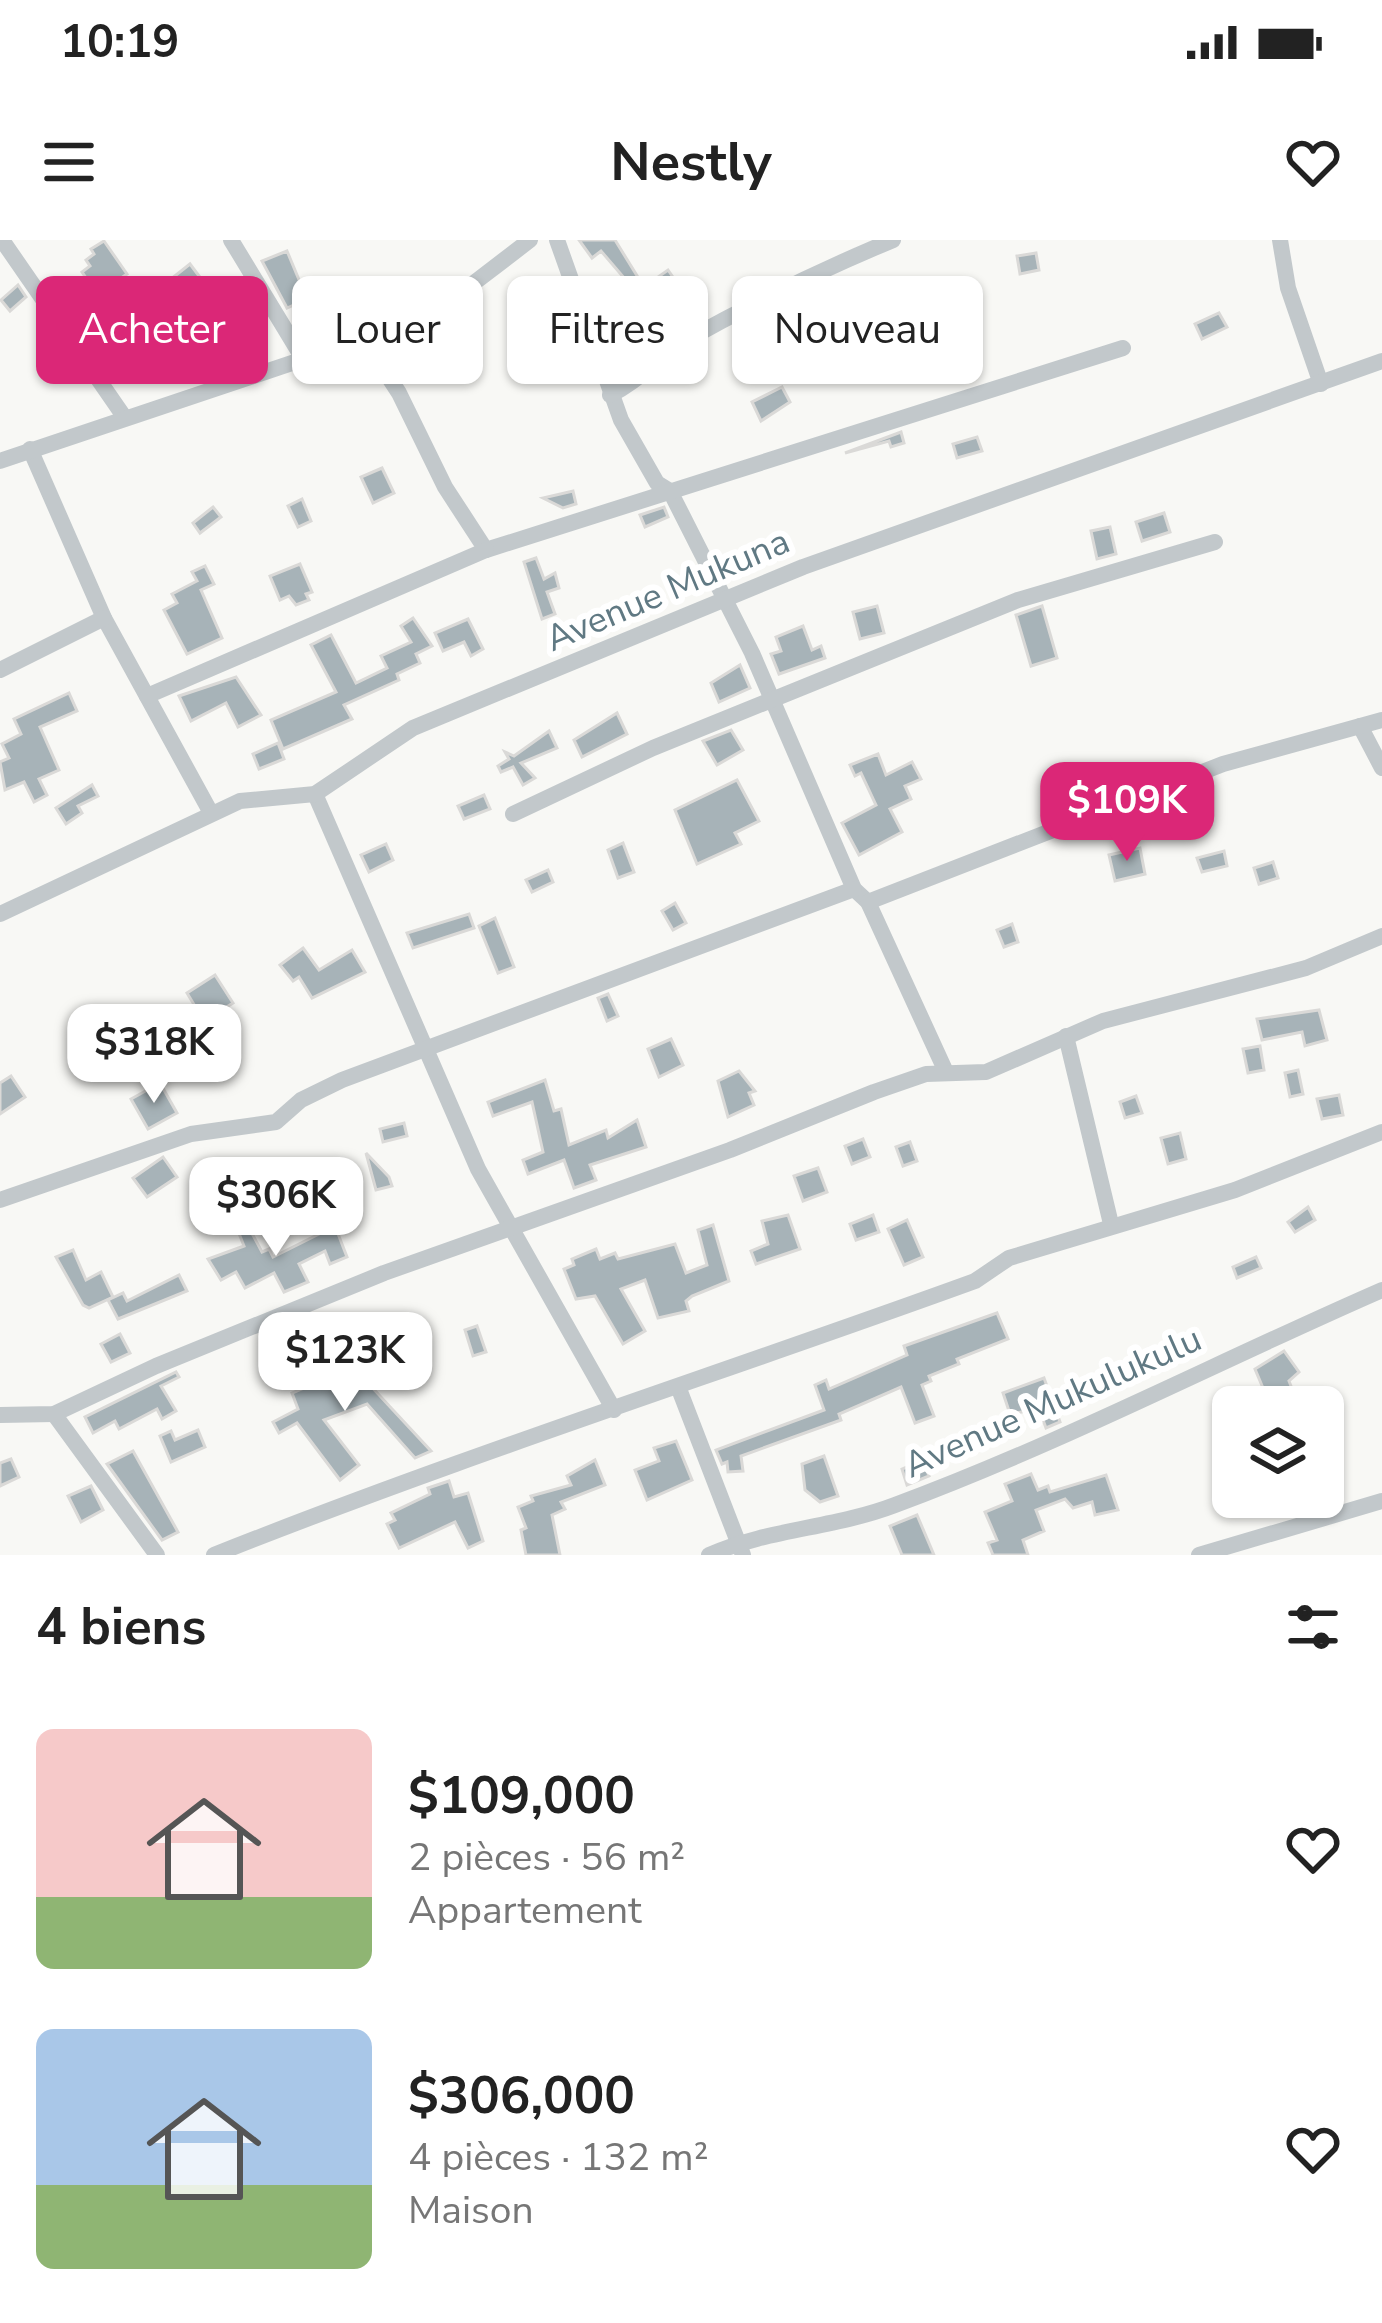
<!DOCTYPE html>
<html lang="fr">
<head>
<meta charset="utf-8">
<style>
	:root { --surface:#fff; --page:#f6f6f6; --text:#222; --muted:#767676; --accent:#db2777 }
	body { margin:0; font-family:"Nunito Sans",sans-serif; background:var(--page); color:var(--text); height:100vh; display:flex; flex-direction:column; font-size:45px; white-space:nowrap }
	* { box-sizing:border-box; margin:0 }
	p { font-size:39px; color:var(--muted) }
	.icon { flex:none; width:66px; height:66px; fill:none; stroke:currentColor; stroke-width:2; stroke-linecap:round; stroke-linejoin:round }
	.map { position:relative; height:1315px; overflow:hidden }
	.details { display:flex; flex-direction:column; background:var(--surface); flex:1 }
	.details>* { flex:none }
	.guide { position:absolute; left:36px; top:36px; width:1311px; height:108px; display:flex; gap:24px }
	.buttons { position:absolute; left:1212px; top:1146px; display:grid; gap:24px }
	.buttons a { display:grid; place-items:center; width:132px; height:132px; border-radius:18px; background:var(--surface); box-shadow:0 3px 9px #0004; font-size:60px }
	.price { position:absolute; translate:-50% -102px; padding:0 27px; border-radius:24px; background:#fff; color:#222; font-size:39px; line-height:78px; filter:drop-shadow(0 3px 6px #0008) }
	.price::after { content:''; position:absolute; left:50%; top:72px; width:36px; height:27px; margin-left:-18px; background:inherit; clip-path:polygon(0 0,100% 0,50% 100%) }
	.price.active { background:var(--accent); color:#fff }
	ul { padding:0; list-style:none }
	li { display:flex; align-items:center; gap:36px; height:300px; padding:0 36px }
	li span { display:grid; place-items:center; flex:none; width:336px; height:240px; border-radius:18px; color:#555 }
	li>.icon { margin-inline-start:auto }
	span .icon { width:144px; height:144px; fill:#fffc; stroke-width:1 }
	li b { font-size:51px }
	h2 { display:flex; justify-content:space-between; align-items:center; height:144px; padding:0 36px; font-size:51px }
	.chip { padding:0 42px; border-radius:18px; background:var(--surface); box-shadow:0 3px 9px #0004; font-size:42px; line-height:108px }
	.chip.active { background:var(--accent); color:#fff }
	.status { display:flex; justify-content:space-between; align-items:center; height:84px; padding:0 60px; background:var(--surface); direction:ltr }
	.status svg { height:33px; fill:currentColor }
	header { display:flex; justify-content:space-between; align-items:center; height:156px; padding:0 36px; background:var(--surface); font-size:54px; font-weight:700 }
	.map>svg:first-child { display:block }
</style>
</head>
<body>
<div class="status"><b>10:19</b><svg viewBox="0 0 49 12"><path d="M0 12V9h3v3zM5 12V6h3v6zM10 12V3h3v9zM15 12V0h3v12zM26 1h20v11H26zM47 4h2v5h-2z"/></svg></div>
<header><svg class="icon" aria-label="menu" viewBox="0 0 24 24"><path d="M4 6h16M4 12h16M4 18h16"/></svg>Nestly<svg class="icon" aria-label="heart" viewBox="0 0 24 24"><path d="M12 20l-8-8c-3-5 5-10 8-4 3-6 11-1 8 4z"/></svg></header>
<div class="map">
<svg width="1382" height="1315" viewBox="0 0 1382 1315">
	<rect width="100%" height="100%" fill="#f8f8f5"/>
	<g fill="#a7b3b8" stroke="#dad9d7" stroke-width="3">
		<path d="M579,0H615L644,47L668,30L677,43L651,57L675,92L646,114L601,57L625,39L601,11L592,18Z"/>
		<path d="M104,1L127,34L103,50L99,45L94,49L82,32L90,26L86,20L94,14L91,9Z"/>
		<path d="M287,11L307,59L287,68L262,21Z"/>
		<path d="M1036,13L1039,30L1020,34L1017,16Z"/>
		<path d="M190,24L205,44L185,58L171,39Z"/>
		<path d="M868,44L882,85L855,95L841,54Z"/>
		<path d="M18,45L26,57L10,71L1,60Z"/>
		<path d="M1219,73L1227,87L1202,99L1195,84Z"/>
		<path d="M781,103L790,131L775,138L760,112Z"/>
		<path d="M782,147L790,162L761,181L752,162Z"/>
		<path d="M901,192L904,203L891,207L889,201L845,213Z"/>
		<path d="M977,197L982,211L957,218L953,204Z"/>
		<path d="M382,228L394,253L373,263L361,237Z"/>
		<path d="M573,251L576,264L563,268L543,258Z"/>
		<path d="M302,259L311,281L298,287L288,266Z"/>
		<path d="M213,267L221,277L200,293L193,283Z"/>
		<path d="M664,267L668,277L645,287L640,275Z"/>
		<path d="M1164,273L1170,292L1142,301L1136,282Z"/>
		<path d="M1110,287L1116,314L1097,319L1091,291Z"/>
		<path d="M536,318L544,339L555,333L559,348L547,352L555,374L542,379L524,322Z"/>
		<path d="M300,324L312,352L306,354L309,360L296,365L289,356L280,360L270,336Z"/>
		<path d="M205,326L214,344L201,350L222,398L187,414L164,370L177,363L172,354L197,341L192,332Z"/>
		<path d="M877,366L884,393L860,399L853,372Z"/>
		<path d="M1042,366L1057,418L1031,426L1016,375Z"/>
		<path d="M413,378L432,406L416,414L420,423L397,434L399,440L344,465L352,479L283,509L271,480L336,452L311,405L331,395L356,443L387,428L381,416L411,402L401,386Z"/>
		<path d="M468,379L483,409L471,416L464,402L443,411L435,393Z"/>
		<path d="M803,386L812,410L821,406L825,418L779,434L771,414L781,411L776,397Z"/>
		<path d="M740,425L750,448L719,462L711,443Z"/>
		<path d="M236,437L261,475L238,487L226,463L191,481L179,456Z"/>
		<path d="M69,453L77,471L40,487L59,530L39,539L47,555L34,562L24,542L5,550L0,522L9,518L2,504L21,494L14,479Z"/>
		<path d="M617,473L627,494L582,517L574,500Z"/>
		<path d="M731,490L743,510L717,525L703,501Z"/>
		<path d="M549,491L557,508L521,523L535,538L523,545L513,527L501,532L498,526L509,519L505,512L514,516Z"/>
		<path d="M278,503L284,519L259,529L253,514Z"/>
		<path d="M878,514L886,535L912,522L921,539L905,546L911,559L890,569L902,592L859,615L842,583L876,565L861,533L855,536L850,525Z"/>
		<path d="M1095,525L1099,542L1082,546L1078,528Z"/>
		<path d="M737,540L759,581L735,593L741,604L697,624L675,570Z"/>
		<path d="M92,545L98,556L78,566L82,573L66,584L56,568Z"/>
		<path d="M484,555L490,569L464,579L458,566Z"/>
		<path d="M623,603L634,632L618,638L608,610Z"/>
		<path d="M386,604L393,620L369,632L361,615Z"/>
		<path d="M1140,608L1145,634L1115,641L1109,615Z"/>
		<path d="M1224,611L1227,626L1202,632L1197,618Z"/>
		<path d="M1273,622L1278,638L1259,644L1254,628Z"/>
		<path d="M548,630L553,642L532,652L526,640Z"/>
		<path d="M675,663L686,683L673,690L662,671Z"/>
		<path d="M469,674L474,688L413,708L407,693Z"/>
		<path d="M495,678L514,727L498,733L479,686Z"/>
		<path d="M1012,684L1018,702L1004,707L997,690Z"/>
		<path d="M303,708L319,730L352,710L365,732L312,758L299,737L293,741L280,725Z"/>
		<path d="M215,735L233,763L204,781L187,753Z"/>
		<path d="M608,754L618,776L607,781L598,758Z"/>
		<path d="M1319,770L1327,800L1305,806L1302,792L1262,800L1257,779Z"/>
		<path d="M671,799L683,825L659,837L648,809Z"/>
		<path d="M143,800L152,812L160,808L167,820L144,834L129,811Z"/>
		<path d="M1260,806L1264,830L1248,833L1243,809Z"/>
		<path d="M1298,830L1303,854L1290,857L1285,833Z"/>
		<path d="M739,831L755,851L749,853L754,865L728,877L718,841Z"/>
		<path d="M11,836L25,857L0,874V843Z"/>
		<path d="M545,840L554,871L561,869L569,905L606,890L608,898L637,880L646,907L590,925L596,940L574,948L564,920L528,934L523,920L543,912L532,862L493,876L488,862Z"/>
		<path d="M160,843L177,873L148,889L131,859Z"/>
		<path d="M1339,855L1343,875L1322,879L1317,859Z"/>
		<path d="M1136,856L1142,873L1125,878L1120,862Z"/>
		<path d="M404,883L407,896L383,902L380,889Z"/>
		<path d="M1180,893L1186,919L1168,924L1161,898Z"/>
		<path d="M863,899L870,917L852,924L845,906Z"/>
		<path d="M910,902L917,921L903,926L896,907Z"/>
		<path d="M366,913L389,937L392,946L376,950Z"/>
		<path d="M163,917L177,937L147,957L133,938Z"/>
		<path d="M818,928L827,952L803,961L794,936Z"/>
		<path d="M347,947L354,964L338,970L342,981L329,986L318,959Z"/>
		<path d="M312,954L318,966L280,985L275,974Z"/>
		<path d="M1308,967L1315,980L1295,992L1288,982Z"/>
		<path d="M788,975L800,1009L756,1024L751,1011L768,1004L762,981Z"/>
		<path d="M873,975L879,992L856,1000L850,984Z"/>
		<path d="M907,980L923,1017L904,1025L888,989Z"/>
		<path d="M713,985L729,1041L692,1056L686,1061L689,1071L658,1078L645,1040L621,1049L645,1091L623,1104L595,1056L576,1059L564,1029L574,1025L572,1019L596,1009L600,1019L615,1013L618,1019L675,1004L686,1033L707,1025L698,990Z"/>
		<path d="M248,986L262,1012L269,1009L273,1017L335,986L347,1017L330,1024L325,1011L299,1024L308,1042L284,1052L274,1033L245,1048L236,1032L221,1040L208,1019L244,1006L238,991Z"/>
		<path d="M73,1010L86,1040L101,1032L113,1057L89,1068L83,1065L56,1017Z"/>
		<path d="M1256,1017L1261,1028L1237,1038L1233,1027Z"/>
		<path d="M179,1035L187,1051L118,1079L108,1060L123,1053L127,1061Z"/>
		<path d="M997,1073L1008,1099L957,1119L959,1124L929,1136L931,1141L922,1145L934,1176L915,1183L901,1147L839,1174L841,1180L741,1216L743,1231L728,1232L727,1222L722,1224L716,1210L824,1170L815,1145L826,1140L829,1149L907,1115L904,1106Z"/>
		<path d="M477,1086L486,1112L473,1116L465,1090Z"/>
		<path d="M120,1094L130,1113L111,1122L101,1104Z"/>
		<path d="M1284,1111L1299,1132L1289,1141L1298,1164L1271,1167L1255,1129Z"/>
		<path d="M392,1120L396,1132L367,1142L431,1211L415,1218L367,1164L324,1180L359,1225L340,1240L297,1183L279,1193L273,1182L298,1169L292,1153L357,1125L359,1132Z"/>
		<path d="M176,1132L179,1137L161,1146L176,1171L162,1179L157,1169L119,1189L115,1181L93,1193L85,1177Z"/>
		<path d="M1044,1138L1060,1182L1046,1188L1039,1169L1010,1174L1003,1153Z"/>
		<path d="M198,1190L205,1207L171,1222L160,1196L171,1191L175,1200Z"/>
		<path d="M676,1201L692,1240L647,1260L635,1230L659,1221L654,1208Z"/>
		<path d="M1337,1205L1341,1221L1323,1226V1208Z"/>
		<path d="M133,1211L178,1292L162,1300L107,1224Z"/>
		<path d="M824,1216L838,1256L820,1262L805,1250L802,1224Z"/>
		<path d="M11,1219L19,1237L0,1246V1223Z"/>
		<path d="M595,1220L605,1245L561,1262L565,1269L552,1275L560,1315H526L521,1290L526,1288L518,1267L533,1261L531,1256L571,1245L567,1236Z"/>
		<path d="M923,1220L929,1236L907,1245L902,1229Z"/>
		<path d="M1031,1234L1038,1250L1048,1246L1050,1252L1106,1235L1118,1270L1095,1275L1092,1262L1073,1268L1065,1259L1036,1270L1044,1291L1023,1300L1028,1315H993L988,1303L997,1300L985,1272L1012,1261L1005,1244Z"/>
		<path d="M449,1241L454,1257L468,1253L483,1301L468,1308L455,1282L399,1308L387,1284L395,1280L391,1273L430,1254L428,1248Z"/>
		<path d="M91,1246L103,1270L81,1282L68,1256Z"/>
		<path d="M917,1275L934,1315H902L890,1286Z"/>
	</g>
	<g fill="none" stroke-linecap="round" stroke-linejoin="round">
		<g stroke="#c2c8cb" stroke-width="16">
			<path d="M2,0L125,178"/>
			<path d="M231,0L305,122"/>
			<path d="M557,0L621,180L657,243L670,251L752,413L854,649L868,662L946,832"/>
			<path d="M1280,0L1288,48L1321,144"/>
			<path d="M365,101L399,153L445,247L486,310L1123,108"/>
			<path d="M610,155C640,141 657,117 685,101C753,63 821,30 893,0"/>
			<path d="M30,209L104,378L211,573"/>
			<path d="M0,221L399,87L466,49L530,0"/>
			<path d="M0,430L104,378"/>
			<path d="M147,456L486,310"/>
			<path d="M1360,486L1382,528"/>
			<path d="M315,554L478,929L614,1170"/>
			<path d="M513,574L653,508L1018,360L1215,302"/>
			<path d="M868,662L1223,524L1382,480"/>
			<path d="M0,674L240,561L315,554L413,488L803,327L1382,121"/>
			<path d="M1066,796L1111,984"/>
			<path d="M0,960L191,894L276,882L301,860L342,840L854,649"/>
			<path d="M679,1149L743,1315"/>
			<path d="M54,1174L157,1315"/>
			<path d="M0,1175L54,1174L156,1126L384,1033L730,910L874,852L926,834L986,832L1103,781L1306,728L1382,696"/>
			<path d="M214,1315C465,1215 722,1133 975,1041L1009,1018L1235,950L1382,892"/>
			<path d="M709,1315C768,1289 835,1288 895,1265C1062,1203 1219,1121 1382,1050"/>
			<path d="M1199,1315L1382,1261"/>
		</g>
	</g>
	<g text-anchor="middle" stroke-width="12" stroke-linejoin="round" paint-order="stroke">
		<g font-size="36" fill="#607983" stroke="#fff">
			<text transform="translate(667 349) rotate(-23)" y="13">Avenue Mukuna</text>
			<text transform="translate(1052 1161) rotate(-24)" y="13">Avenue Mukulukulu</text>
		</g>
	</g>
</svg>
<div class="buttons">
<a><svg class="icon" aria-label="layers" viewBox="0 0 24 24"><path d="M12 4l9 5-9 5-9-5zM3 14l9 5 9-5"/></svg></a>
</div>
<b class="price active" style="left:1127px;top:624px">$109K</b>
<b class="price" style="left:154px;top:866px">$318K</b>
<b class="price" style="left:276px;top:1019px">$306K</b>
<b class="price" style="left:345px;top:1174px">$123K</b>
<div class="guide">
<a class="chip active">Acheter</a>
<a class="chip">Louer</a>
<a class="chip">Filtres</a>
<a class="chip">Nouveau</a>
</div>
</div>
<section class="details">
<h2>4 biens<svg class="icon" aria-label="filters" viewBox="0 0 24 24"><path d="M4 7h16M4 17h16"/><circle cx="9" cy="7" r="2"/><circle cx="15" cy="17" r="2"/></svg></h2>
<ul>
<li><span style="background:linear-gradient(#f6c9c9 70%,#8fb573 0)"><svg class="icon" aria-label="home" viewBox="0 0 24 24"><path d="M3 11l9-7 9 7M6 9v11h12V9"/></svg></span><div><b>$109,000</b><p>2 pièces · 56 m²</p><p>Appartement</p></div><svg class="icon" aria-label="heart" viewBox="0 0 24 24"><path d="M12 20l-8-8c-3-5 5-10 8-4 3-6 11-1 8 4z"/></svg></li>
<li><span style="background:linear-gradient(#a9c7e8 65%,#8fb573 0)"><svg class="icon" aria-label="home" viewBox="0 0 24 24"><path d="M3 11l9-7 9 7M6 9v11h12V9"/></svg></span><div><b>$306,000</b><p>4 pièces · 132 m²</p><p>Maison</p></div><svg class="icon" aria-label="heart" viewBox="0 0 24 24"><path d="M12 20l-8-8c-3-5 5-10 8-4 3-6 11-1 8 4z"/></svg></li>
</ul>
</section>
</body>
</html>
